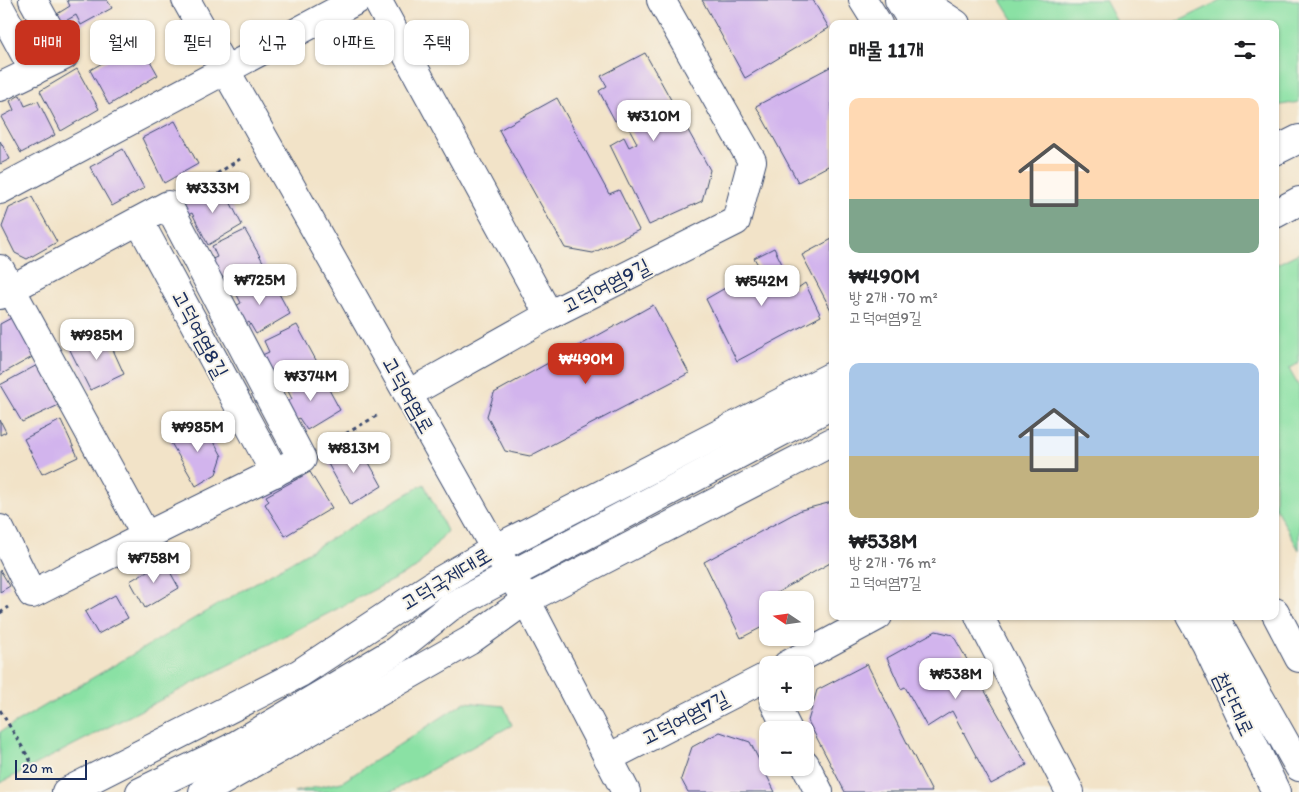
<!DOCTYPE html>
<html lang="ko">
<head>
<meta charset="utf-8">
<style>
	:root { --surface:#fff; --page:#f2f2f2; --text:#202124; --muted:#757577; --accent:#c8321e }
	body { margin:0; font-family:Itim,"Poor Story",sans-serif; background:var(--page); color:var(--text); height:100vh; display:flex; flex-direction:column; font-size:19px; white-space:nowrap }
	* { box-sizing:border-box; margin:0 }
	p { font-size:16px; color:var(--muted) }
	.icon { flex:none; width:28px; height:28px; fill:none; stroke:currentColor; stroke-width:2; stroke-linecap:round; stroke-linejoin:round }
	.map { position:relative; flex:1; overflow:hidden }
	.side { position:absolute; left:829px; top:20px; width:450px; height:600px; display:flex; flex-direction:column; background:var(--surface); border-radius:10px; box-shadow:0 1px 4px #0004 }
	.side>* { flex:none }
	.banner { position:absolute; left:15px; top:20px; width:475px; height:45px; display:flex; gap:10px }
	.needle { width:32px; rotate:283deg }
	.tools { position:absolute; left:759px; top:591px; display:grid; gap:10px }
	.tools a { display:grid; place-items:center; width:55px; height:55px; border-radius:10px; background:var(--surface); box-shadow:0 1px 4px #0004; font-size:25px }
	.scale { position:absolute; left:15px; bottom:12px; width:72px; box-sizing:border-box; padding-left:5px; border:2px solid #1b2f5e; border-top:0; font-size:14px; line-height:18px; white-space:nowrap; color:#1b2f5e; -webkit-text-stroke:4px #f7f3e8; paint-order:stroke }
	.price { position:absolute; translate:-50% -42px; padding:0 11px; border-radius:10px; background:#fff; color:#222; font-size:16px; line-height:32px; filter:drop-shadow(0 1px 2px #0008) }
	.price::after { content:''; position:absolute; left:50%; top:30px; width:15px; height:11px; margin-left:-8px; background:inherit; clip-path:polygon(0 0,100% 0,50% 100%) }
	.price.current { background:var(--accent); color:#fff }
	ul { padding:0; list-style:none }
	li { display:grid; align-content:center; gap:10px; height:265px; padding:0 20px }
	li span { display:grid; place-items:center; height:155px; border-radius:10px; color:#555 }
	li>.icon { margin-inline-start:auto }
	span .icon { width:90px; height:90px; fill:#fffc; stroke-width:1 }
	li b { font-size:21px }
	h2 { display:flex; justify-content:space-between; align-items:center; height:60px; padding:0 20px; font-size:21px }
	.pill { padding:0 18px; border-radius:10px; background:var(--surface); box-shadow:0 1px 4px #0004; font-size:18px; line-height:45px }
	.pill.current { background:var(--accent); color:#fff }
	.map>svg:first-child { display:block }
</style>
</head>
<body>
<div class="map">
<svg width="1299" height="792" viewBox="0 0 1299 792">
	<rect width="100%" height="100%" fill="#f7f3e8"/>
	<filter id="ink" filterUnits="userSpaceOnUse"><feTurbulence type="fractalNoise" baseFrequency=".02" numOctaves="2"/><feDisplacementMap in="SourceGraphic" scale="10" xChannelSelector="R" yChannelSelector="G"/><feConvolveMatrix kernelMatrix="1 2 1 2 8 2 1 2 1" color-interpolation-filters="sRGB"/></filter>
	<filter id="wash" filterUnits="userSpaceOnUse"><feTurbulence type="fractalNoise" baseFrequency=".0096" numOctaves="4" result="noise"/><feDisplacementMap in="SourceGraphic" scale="20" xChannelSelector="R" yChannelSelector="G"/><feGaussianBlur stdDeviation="1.12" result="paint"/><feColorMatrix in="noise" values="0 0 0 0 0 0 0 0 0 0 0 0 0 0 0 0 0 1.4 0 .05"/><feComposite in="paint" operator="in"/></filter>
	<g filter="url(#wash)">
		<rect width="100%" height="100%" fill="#f2e3c8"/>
		<g fill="#8ae1a4" stroke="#528881">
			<path d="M1001,0H1105L1118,24H1016Z"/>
			<path d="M1222,0H1299V102L1275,106V24H1173Z"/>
			<path d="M1299,253V363L1289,369L1299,387V550L1275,507V265Z"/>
			<path d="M424,484L447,531L416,568L0,783V732Z"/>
			<path d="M465,702L504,706L512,725L391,792H294L342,782Z"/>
		</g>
		<g id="blocks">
			<g fill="#d2b4ed">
				<path d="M67,0H107L112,8L81,25L76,15L62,23L57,14L70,6Z"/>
				<path d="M702,0H813L829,28L745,78Z"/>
				<path d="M132,29L158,75L109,105L90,70L118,54L111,42Z"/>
				<path d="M645,53L710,170L702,201L649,225L610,145L624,137L629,147L637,143L623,117L615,121L599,91L607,86L601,76Z"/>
				<path d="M832,66V164L798,182L756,106Z"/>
				<path d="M77,69L99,109L61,131L40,91Z"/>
				<path d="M20,95L25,106L38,101L55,135L21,153L1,117L14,110L10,101Z"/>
				<path d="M557,98L609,194L619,190L639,230L593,253L565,248L499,130Z"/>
				<path d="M175,121L198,164L164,183L142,138Z"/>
				<path d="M0,141L10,159L0,164Z"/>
				<path d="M123,149L144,188L112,206L90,167Z"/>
				<path d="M221,184L242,225L208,245L192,213L186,216L181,207Z"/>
				<path d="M32,197L57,242L27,259L15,253L2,227L9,208Z"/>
				<path d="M245,230L266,267L232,287L224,276L218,280L208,261L217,257L212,246Z"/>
				<path d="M832,239V312L802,255Z"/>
				<path d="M774,248L795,290L805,283L821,316L737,361L706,299L760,268L754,258Z"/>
				<path d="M270,277L290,314L256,334L249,322L242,327L232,308L241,303L236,293Z"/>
				<path d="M653,305L689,373L530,456L505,451L487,416L494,393Z"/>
				<path d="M15,316L36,355L0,375V324Z"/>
				<path d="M297,325L317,362L283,382L276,371L270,375L260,356L269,352L264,341Z"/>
				<path d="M105,332L124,374L90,390L69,348Z"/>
				<path d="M41,363L61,404L22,422L0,385Z"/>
				<path d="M320,373L340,410L307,430L299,418L293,422L283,404L292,399L287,389Z"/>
				<path d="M0,420L6,432L0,435Z"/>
				<path d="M61,420L78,457L42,474L24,439Z"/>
				<path d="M203,422L222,456L216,474L196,486L170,441Z"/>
				<path d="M358,443L382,486L351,505L327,462Z"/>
				<path d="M310,472L332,508L285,536L265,504L269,501L266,496Z"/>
				<path d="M832,502V562L771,596L773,600H768V624L741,638L704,562L801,510Z"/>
				<path d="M164,561L179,588L145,608L130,581Z"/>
				<path d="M0,570L10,586L0,592Z"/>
				<path d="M115,595L128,618L98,634L85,612Z"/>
				<path d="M936,631L953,635L1027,765L991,784L952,711L927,727L905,687L901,689L887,658Z"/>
				<path d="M867,664L932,792H845L808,721L817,690Z"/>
				<path d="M720,732L750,742L775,792H688L681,779L692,747Z"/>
			</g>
		</g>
	</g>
	<g filter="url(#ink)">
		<use href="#blocks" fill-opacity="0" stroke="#3b4a6e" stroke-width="1"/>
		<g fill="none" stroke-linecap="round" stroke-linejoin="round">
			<defs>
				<g id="minor">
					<path d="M186,0L495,549L526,600L626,792"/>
					<path d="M377,0L549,315L736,221L752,161L661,0"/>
					<path d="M863,0L878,24"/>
					<path d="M899,0L914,24"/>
					<path d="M920,0L956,24"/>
					<path d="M0,8L34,71"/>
					<path d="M0,87L64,56L33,0"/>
					<path d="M0,190L357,0"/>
					<path d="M139,221L275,473"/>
					<path d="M0,269L11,289L168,205L302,459L146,536L32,594L0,529"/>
					<path d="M0,295L11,289L146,536"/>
					<path d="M408,394L549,315"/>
					<path d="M1275,612L1299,658"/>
					<path d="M979,616L1070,792"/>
					<path d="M1190,616L1206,644L1276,792"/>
					<path d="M1214,616L1299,767"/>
					<path d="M787,665L878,616"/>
					<path d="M774,702L788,730"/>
					<path d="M608,758L768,676"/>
					<path d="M805,764L819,792"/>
					<path d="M140,792L231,748L395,651L450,607L832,405"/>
				</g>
				<g id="major">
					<path d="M1275,151L1299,139"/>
					<path d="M1275,214L1299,201"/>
					<path d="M66,792L300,673L436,583L495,549L832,376"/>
					<path d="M203,792L469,641L526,600L832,442"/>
				</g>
			</defs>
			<use href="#minor" stroke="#3b4a6e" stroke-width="30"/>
			<use href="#major" stroke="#3b4a6e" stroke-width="30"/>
			<g stroke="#3b4a6e" stroke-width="3" stroke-dasharray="4 4" stroke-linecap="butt">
				<path d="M190,191L240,159"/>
				<path d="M325,446L378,415"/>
				<path d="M0,613L9,607"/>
				<path d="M0,710L33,765"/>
			</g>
			<use href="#minor" stroke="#fff" stroke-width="28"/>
			<use href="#major" stroke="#fff" stroke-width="28"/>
		</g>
	</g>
	<g text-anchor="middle" stroke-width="4" stroke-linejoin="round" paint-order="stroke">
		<g font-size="21" fill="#1b2f5e" stroke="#f7f3e8">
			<text transform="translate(606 286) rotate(-27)" y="7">고덕여염9길</text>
			<text transform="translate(200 334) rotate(62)" y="7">고덕여염8길</text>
			<text transform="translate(408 395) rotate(61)" y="7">고덕여염로</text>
			<text transform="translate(446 579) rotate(-31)" y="7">고덕국제대로</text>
			<text transform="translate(1234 704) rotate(65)" y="7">첨단대로</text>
			<text transform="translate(685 718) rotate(-27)" y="7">고덕여염7길</text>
		</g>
	</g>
</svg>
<div class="tools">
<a><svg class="needle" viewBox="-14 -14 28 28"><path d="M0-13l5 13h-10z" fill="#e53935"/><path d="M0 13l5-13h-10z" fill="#757577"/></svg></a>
<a>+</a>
<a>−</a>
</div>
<div class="scale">20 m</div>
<b class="price" style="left:654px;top:142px">₩310M</b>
<b class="price" style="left:213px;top:214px">₩333M</b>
<b class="price" style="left:260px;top:306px">₩725M</b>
<b class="price" style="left:762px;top:307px">₩542M</b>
<b class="price" style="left:97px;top:361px">₩985M</b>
<b class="price current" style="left:586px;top:385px">₩490M</b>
<b class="price" style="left:311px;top:402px">₩374M</b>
<b class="price" style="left:198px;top:453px">₩985M</b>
<b class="price" style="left:354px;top:474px">₩813M</b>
<b class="price" style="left:154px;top:584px">₩758M</b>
<b class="price" style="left:956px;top:700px">₩538M</b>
<div class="banner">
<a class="pill current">매매</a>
<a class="pill">월세</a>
<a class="pill">필터</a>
<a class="pill">신규</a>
<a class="pill">아파트</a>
<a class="pill">주택</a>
</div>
<section class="side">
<h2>매물 11개<svg class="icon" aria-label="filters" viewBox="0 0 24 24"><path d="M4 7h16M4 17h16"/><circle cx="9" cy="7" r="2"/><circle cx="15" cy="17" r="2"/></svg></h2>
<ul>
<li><span style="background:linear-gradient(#ffd9b3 65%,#7fa58c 0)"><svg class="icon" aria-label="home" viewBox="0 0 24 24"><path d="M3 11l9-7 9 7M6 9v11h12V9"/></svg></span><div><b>₩490M</b><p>방 2개 · 70 m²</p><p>고덕여염9길</p></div></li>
<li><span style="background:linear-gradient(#a9c7e8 60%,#c2b280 0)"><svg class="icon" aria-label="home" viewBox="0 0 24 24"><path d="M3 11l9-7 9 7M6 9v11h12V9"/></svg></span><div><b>₩538M</b><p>방 2개 · 76 m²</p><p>고덕여염7길</p></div></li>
</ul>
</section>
</div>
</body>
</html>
